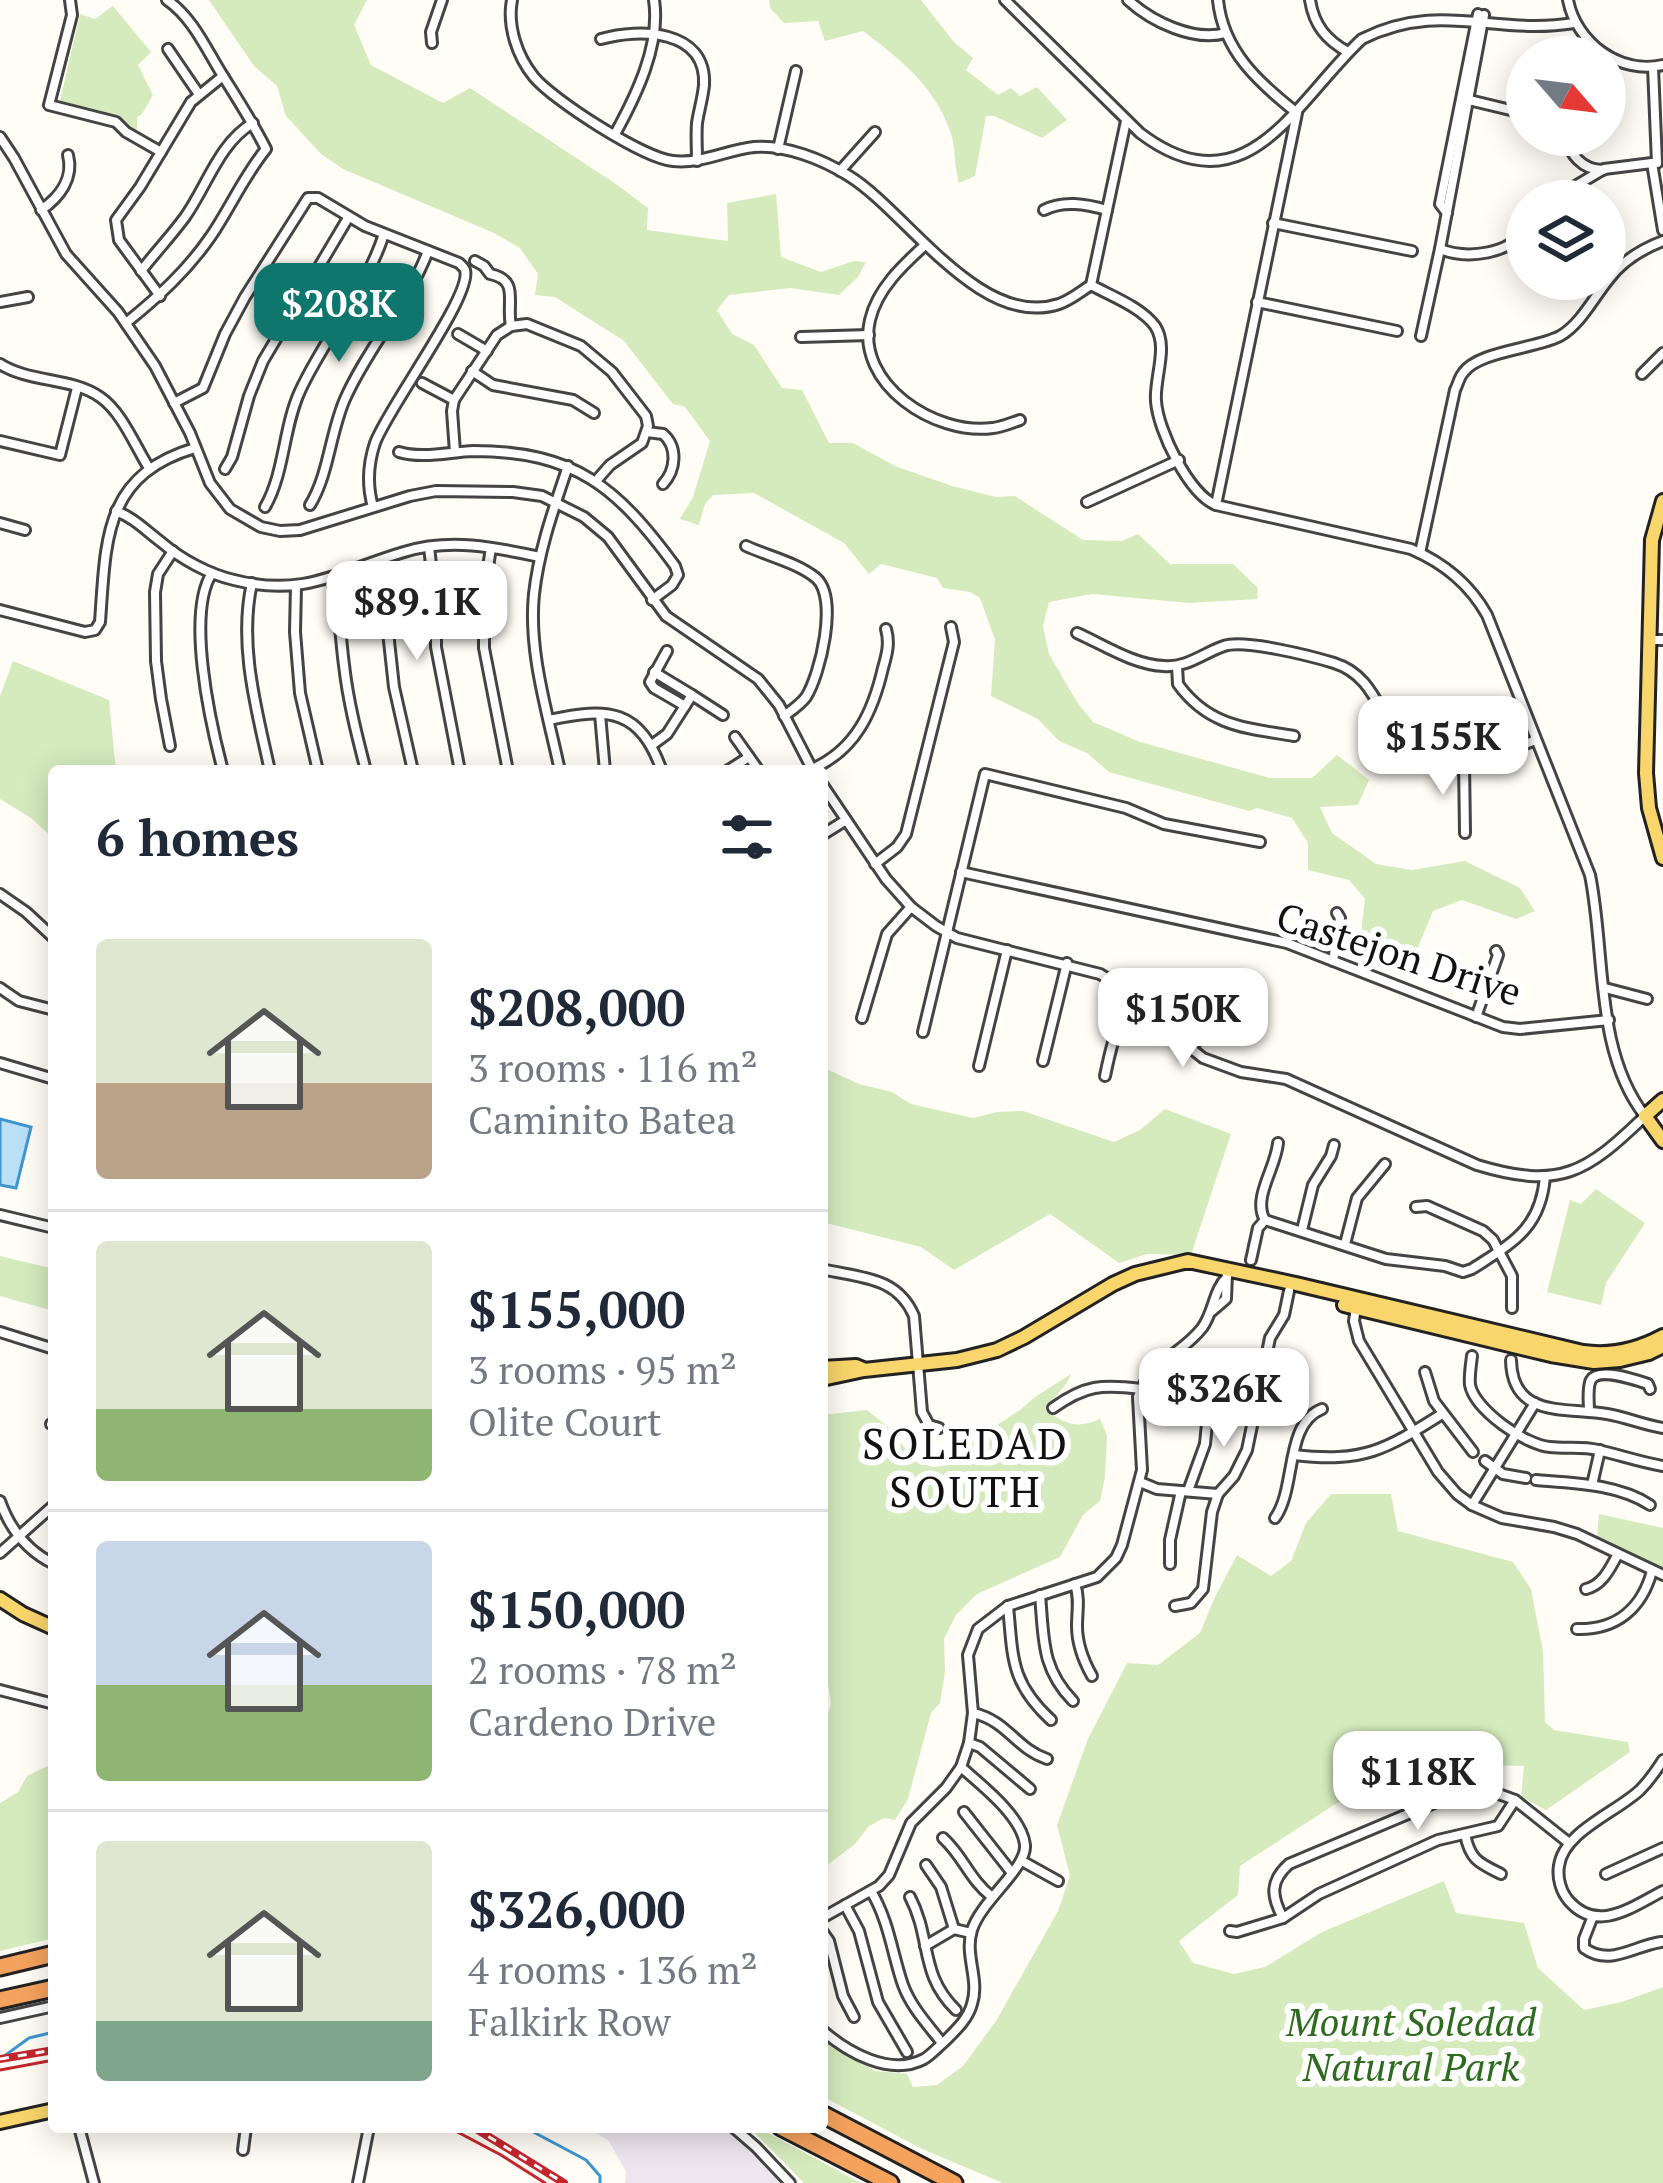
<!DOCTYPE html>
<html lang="en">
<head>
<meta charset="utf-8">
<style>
	:root { --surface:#fff; --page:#f6f6f7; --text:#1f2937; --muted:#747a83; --line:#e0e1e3; --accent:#0f766e }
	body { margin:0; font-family:"PT Serif",serif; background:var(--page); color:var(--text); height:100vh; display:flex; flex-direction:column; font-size:45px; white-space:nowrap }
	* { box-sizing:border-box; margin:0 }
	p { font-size:39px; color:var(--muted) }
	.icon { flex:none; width:66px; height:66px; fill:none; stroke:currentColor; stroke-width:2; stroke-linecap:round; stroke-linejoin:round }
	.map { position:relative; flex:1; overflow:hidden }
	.panel { position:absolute; left:48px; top:765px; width:780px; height:1368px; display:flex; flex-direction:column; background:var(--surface); border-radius:12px; box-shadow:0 6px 30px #0003 }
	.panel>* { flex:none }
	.needle { width:78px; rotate:118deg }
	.fabs { position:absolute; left:1506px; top:36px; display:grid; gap:24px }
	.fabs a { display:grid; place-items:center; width:120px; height:120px; border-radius:50%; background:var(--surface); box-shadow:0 6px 30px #0003; font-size:60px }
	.price { position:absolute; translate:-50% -102px; padding:0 27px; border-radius:24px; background:#fff; color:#222; font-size:39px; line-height:78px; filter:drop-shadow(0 3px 6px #0008) }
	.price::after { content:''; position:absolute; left:50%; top:72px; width:36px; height:27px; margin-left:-18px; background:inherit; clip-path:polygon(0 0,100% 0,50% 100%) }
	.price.active { background:var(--accent); color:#fff }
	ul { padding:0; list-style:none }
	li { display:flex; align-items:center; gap:36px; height:300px; padding:0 48px }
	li+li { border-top:3px solid var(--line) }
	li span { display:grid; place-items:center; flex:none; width:336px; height:240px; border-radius:12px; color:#555 }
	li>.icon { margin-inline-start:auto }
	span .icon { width:144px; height:144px; fill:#fffc; stroke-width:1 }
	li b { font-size:51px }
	h2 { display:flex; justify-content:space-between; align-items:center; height:144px; padding:0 48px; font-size:51px }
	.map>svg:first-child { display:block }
</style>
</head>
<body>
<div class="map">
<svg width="1663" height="2183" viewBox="0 0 1663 2183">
	<rect width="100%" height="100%" fill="#fffdf5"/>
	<path fill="#eee6ef" d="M594,2127H727L786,2183H625L626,2172L609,2141L592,2131Z"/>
	<g fill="#d5ebbd">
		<path d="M209,0H367L354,25L371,65L443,103L470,88L616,184L648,208L647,230L728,241L727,203L776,194L781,257L821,272L854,261L866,262L858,277L839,295L790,288L729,295L717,310L732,334L754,345L782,388L802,390L829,443H853L895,466L952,486L996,497L1015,496L1083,540L1122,541L1138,534L1170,564H1233L1258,588L1257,599L1189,603L1092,594L1049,602L1043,626L1049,654L1077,702L1093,722L1140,742L1270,778H1312L1337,755L1369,780L1358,805L1320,807L1332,833L1376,864L1412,870L1465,861L1520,888L1535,911L1516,919L1462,900L1433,911L1416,952L1361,933L1365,899L1349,880L1308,870V843L1292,818L1257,808L1249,811L1109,772L1087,753L1059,741L1038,719L991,696L995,640L980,598L970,592L943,588L937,578L881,564L869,574L844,543L754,493L713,495L705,504L699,525L680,519L693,497L710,441L685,407L673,404L624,341L555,297L535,295L538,274L520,248L494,233L343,169L321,154L286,116L277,86L254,66Z"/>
		<path d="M769,0H921L954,42L973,58L966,70L998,95L1011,88L1020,96L1037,87L1067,120L1042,138L994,116H986L975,176L959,183C954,167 956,150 951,134C936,87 901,60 863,31L825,41L818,21L784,23L770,8Z"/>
		<path d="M113,6L151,52L138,65L153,95L142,114L137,117V132L115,117L90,114L60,101L80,14L95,19Z"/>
		<path d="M13,661L109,700L116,771H54V839L31,818L0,799V696Z"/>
		<path d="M822,1067L859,1084L892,1092L911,1104L973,1118L997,1112L1023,1111L1114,1142L1140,1130L1165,1109L1231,1134L1191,1255L1147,1254L1119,1263L1050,1214L954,1270L921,1247L822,1222Z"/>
		<path d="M1596,1189L1645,1223L1606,1283L1601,1305L1547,1292L1570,1200L1581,1204Z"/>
		<path d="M0,1256L54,1269V1311L0,1296Z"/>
		<path d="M1071,1374C1066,1389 1051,1397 1049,1412C1068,1426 1079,1428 1100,1419L1107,1435L1105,1477L1100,1501L1083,1515L1060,1557L977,1594L956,1615L944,1639L945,1672L940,1703L931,1713L908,1799L895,1820L884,1818L869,1826L855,1844L822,1869V1737L831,1704L822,1638V1415L867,1410L888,1427L916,1462L933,1467L950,1465L969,1448L980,1430L997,1425L1020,1410L1035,1397Z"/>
		<path d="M1331,1494H1391L1398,1531L1513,1562L1531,1589L1543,1652L1545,1722L1554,1730L1628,1742L1630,1752L1546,1810L1521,1797L1524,1766L1452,1764L1337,1803L1240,1866L1238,1895L1179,1941L1193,1963L1234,1974L1265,1967L1322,1932L1444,1881L1456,1913L1524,1923L1538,1968L1584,2010L1622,2002L1663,1987V2183H1003L922,2149L822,2096V2040L875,2071L907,2074L913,2087L937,2085L963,2066L996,2021L1058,1911L1070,1876L1057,1825L1088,1739L1127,1663L1158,1665L1200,1633L1214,1599L1237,1555L1271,1576L1291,1561L1306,1523Z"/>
		<path d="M1599,1514L1663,1528V1569L1597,1538Z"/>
		<path d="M54,1763V1938L0,1951V1803L18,1792L27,1776Z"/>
		<path d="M749,2127H757L861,2183H804Z"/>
	</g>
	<path fill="#b9e0f7" stroke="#3f96cf" stroke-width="3" d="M0,1119L31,1127L16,1188L0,1185Z"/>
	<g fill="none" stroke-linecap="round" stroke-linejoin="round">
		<g stroke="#3f96cf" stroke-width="3">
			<path d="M0,2059L29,2038L54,2032"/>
			<path d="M524,2127L586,2160L600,2176V2183"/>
		</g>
		<defs>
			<g id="minor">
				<path d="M70,0L72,15L49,105L116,122L126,132L161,152"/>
				<path d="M512,0C507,26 517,56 534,77C553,100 643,158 673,161C702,164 726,150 754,147C786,145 822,159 849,176C906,211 980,330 1059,304C1071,300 1080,292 1091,285"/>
				<path d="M1005,0L1140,133C1247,214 1296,100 1362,39C1441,0 1493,36 1574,23"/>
				<path d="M1128,0C1152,22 1194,42 1226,33"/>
				<path d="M1310,0C1314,25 1326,40 1348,52"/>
				<path d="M1568,0C1576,42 1619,75 1663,65"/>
				<path d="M601,39C639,28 707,29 704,85C703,97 699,110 697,123C696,135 697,148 697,161"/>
				<path d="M432,43L431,32L442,0"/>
				<path d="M168,49L198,93"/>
				<path d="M1653,67L1657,163H1652L1663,230"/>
				<path d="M1469,100L1527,114"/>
				<path d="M615,134C636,96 661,45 654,0"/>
				<path d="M1563,135C1571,154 1581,170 1603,170"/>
				<path d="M0,137L14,158L66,254L118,312L155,366L190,433L210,483L230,509L261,527L280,531L300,530L410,496L436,491L513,492L542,496L584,517L608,537L666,616L758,679L779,705L813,771"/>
				<path d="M778,149L796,71"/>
				<path d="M840,171L875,132"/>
				<path d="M1550,201L1604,169L1652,163"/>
				<path d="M41,210C60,197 74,178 68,155"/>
				<path d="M1044,210C1063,200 1086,204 1107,210"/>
				<path d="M1447,213L1440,204L1478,14"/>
				<path d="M1273,223L1412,251"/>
				<path d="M925,245C903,265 877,289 870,320C855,384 935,436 993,428C1002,427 1011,423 1020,420"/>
				<path d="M1440,249C1468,260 1509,254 1527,229"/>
				<path d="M475,261L484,266L490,274C520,280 506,302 511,326"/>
				<path d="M141,271C155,253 171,236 185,217C207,186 219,143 253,123"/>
				<path d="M1091,285L1126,121"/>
				<path d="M160,296L119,240L116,220L140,187L191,102L223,76"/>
				<path d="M0,302L28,297"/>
				<path d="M1257,302L1397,331"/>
				<path d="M126,323C158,297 187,271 211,236C230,208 244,176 266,149C253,123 238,100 223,76C206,49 193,18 167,0"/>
				<path d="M458,334L487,351"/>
				<path d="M1421,336L1440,249L1484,15"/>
				<path d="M801,337L869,335"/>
				<path d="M0,364C30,383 71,377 100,397C122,412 135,446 149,468"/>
				<path d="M472,371L493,385L573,400L594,413"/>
				<path d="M1642,374L1663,353"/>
				<path d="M422,383L454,400"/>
				<path d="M174,403L203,388L225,334L245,297L308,198H318L365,226L459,263C461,265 464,267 465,270C473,295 387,409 375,443C368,464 367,486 373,507"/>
				<path d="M647,432L663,434C678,447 676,470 663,484"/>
				<path d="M0,441L60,455L77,388"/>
				<path d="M399,452C422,459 449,452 473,451C575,451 617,487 675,566L678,575L672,585L652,600"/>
				<path d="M455,452L452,411L454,400L497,335L511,326L527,324L581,346L612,372L646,416L648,426L642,443L610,465L596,481"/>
				<path d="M225,469L232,457L249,396L263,361L348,218"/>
				<path d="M1087,502L1179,460"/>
				<path d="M310,505C329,474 330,433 345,399C368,347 408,304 428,251"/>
				<path d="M1216,505L1297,113C1259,83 1223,51 1218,0"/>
				<path d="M265,507C285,472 283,428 300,391C325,337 366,290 384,234"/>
				<path d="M116,511C134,518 145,530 161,542C181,559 208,574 234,580C305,598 339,571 404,552C450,538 494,547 540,557"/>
				<path d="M0,523L25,530"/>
				<path d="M746,546C768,556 798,563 816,578C839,598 820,675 806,697C800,705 792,710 784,716"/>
				<path d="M429,547L436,608V647L460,771"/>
				<path d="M491,548L484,592V648L508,771"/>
				<path d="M1420,553L1455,390C1458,384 1459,378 1463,373C1478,351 1535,349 1560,336C1581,324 1594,297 1609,279C1623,260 1642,249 1663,241"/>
				<path d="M372,564L384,595L394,687L413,771"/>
				<path d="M212,573C186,613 210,721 222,767"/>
				<path d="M331,578C340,608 340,635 344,665C348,701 357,736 366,771"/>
				<path d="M252,583C238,645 257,711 270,771"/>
				<path d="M296,586L295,632L300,693L318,771"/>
				<path d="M0,610L85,632L95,630L100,622C106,541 103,475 195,448"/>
				<path d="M1077,633C1104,645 1134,665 1164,666C1187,668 1203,653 1224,646C1244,639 1311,656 1334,663C1389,680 1377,749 1438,759C1450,761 1462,764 1475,761C1495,757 1516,747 1536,740"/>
				<path d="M1650,640H1663"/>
				<path d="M667,651L650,682L654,688L685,706"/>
				<path d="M1177,666L1178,684C1209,727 1247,728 1294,736"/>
				<path d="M692,695L723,715"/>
				<path d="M600,714L605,771"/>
				<path d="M549,720C609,707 640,709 662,771"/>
				<path d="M735,737L757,768"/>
				<path d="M652,745L667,734L692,695L654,672"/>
				<path d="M170,746L161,699L156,661L155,592L158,574L173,551"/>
				<path d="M1464,762L1465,833"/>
				<path d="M812,769C856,750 873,711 883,668C887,654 890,643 886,629"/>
				<path d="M560,771C548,714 528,652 534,594C539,549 554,508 568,466"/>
				<path d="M727,771L749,757"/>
				<path d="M822,784L886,879L911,907L936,926L957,938L1100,974L1139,998L1173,1034L1203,1058L1241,1072L1286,1079L1477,1165C1560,1190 1586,1173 1645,1116C1594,1051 1606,953 1590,875L1487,615C1469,583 1444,563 1411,549L1216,505C1189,494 1158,431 1156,401C1154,378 1169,347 1155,326C1141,307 1111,296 1091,285"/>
				<path d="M822,835L846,820"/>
				<path d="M875,864L897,847L906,834L954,642L951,627"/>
				<path d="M961,872L1287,943L1503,1027L1520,1029L1609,1020"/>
				<path d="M0,894L26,912L54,938"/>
				<path d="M1333,961L1340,918L1337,913"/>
				<path d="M0,988L19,1001L54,1010"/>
				<path d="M1605,988L1647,999"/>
				<path d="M1476,1017L1498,955L1496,951"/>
				<path d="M862,1018L887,934L911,907"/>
				<path d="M923,1032L985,774L1126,808L1164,824L1260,842"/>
				<path d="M1191,1049L1220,1008"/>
				<path d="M1043,1061L1067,963"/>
				<path d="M0,1063L54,1079"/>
				<path d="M979,1066L1007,950"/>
				<path d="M1105,1076C1112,1043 1115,1024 1139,998"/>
				<path d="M1416,1207L1427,1206L1483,1231L1493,1240L1512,1276V1308"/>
				<path d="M0,1215L54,1228"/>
				<path d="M1265,1220L1386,1259L1445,1266L1463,1272L1472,1269C1512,1243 1541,1229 1545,1176"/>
				<path d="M1265,1220C1252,1198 1276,1168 1278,1143"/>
				<path d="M1302,1230L1313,1185L1331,1156L1334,1145"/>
				<path d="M1345,1244L1357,1198L1385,1164"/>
				<path d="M1251,1260L1258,1228L1265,1220"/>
				<path d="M822,1269C860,1278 897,1276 914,1316L922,1412L929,1425L939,1428"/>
				<path d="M1356,1307L1354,1321L1359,1341L1438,1472L1457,1494L1472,1505L1502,1518L1554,1527L1577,1534L1663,1575"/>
				<path d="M1212,1311L1226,1299L1227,1273"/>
				<path d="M0,1332L54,1349"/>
				<path d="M1472,1356C1471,1365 1469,1376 1470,1385C1475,1410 1525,1445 1550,1447C1566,1449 1582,1446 1598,1450C1620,1455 1640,1462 1663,1466"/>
				<path d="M1511,1360C1512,1419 1566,1407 1607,1414C1626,1417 1643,1425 1663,1428"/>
				<path d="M1425,1372L1434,1401L1473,1452"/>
				<path d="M1053,1408C1085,1385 1102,1384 1141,1389"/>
				<path d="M1589,1411C1589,1403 1587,1387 1591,1380C1598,1367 1636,1380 1648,1384L1650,1389"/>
				<path d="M51,1424L54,1425"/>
				<path d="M1294,1455C1364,1463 1385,1450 1442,1414"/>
				<path d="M1485,1461L1503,1474L1526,1478"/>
				<path d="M1536,1480C1573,1483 1618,1484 1650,1505"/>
				<path d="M1140,1482L1157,1489L1218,1494"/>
				<path d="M1592,1485L1600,1450"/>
				<path d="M1188,1491L1205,1444L1211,1382"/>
				<path d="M0,1501C10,1529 27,1551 54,1564"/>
				<path d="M1472,1505L1535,1403"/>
				<path d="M1275,1518C1297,1487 1284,1424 1322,1409"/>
				<path d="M0,1553L54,1505"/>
				<path d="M1170,1564V1540L1181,1491"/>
				<path d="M1075,1584C1080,1599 1077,1611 1077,1626C1077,1645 1083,1660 1092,1676"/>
				<path d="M1586,1589C1603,1585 1610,1568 1618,1554"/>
				<path d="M1040,1595C1044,1639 1041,1668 1073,1701"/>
				<path d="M1008,1606C1013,1657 1010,1682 1051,1720"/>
				<path d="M1175,1606L1191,1603L1203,1589L1212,1512L1218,1494L1234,1476L1247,1450L1270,1338L1284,1315L1289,1291"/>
				<path d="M1577,1629C1617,1630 1642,1608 1652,1571"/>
				<path d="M0,1690L54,1704"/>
				<path d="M973,1713C1008,1721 1015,1748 1047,1759"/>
				<path d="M969,1743L980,1747L1030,1789"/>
				<path d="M1663,1760C1656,1771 1649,1781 1640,1790C1617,1812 1563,1832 1559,1866C1557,1878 1561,1892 1569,1901C1598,1934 1633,1906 1663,1891"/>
				<path d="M964,1812L1012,1873"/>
				<path d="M1465,1834C1470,1860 1479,1863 1501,1874"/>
				<path d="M943,1838C963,1856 970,1880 991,1896"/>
				<path d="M1022,1861L1058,1881"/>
				<path d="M926,1865L941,1887L954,1929"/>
				<path d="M1606,1874L1663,1848"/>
				<path d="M871,1891C889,1921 892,1953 903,1985C911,2007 928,2025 942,2043"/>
				<path d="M910,1897C932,1939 919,1974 956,2010"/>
				<path d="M845,1905L859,1931L878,2002L907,2052"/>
				<path d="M1593,1916L1584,1939V1948C1610,1967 1633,1946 1661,1942"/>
				<path d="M822,1918L879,1886L889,1875L911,1823L946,1788L961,1767L969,1743L973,1713L968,1655L978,1629L1008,1606L1097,1577L1116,1558L1122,1545L1142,1470L1138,1397C1152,1359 1180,1356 1202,1328C1214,1312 1213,1291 1227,1277"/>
				<path d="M1283,1918C1271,1896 1270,1881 1289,1864L1453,1795L1477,1792L1496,1793L1515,1800L1569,1843"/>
				<path d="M822,1931L829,1941L843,1996L854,2017"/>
				<path d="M1230,1931L1237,1932L1283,1918L1319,1894L1438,1840L1498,1826L1515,1800"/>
				<path d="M925,1946L954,1929L971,1933"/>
				<path d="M0,2018L54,2006"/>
				<path d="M822,2030C847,2052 890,2077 924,2059C931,2055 938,2047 945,2041C956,2030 968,2019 972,2004C980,1979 964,1955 972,1930C981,1901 1027,1868 1025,1845C1022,1816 981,1785 961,1767"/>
				<path d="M79,2127L94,2183"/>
				<path d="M733,2127L756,2147L790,2183"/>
				<path d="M243,2150L246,2127"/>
				<path d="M358,2183L369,2127"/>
			</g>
			<g id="major">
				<path d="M1663,501L1652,540L1646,773L1649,808L1663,858"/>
				<path d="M1645,1116L1663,1141"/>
				<path d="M1645,1116L1663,1100"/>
				<path d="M1344,1305L1551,1355L1594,1362L1620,1360L1649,1353L1663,1346"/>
				<path d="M822,1368L856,1366L863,1369"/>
				<path d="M822,1379L864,1370L957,1360L997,1350L1024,1337L1113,1284L1135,1274L1188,1261L1296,1284L1583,1352C1611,1356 1639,1349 1663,1336"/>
				<path d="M0,1599L23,1614L54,1628"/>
				<path d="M0,2122L54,2110"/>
			</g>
			<g id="highway">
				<path d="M0,1967L54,1954"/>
				<path d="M0,2000L54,1988"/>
				<path d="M822,2114L954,2183"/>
				<path d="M781,2127L890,2183"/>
			</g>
		</defs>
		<use href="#minor" stroke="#444" stroke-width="14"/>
		<use href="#major" stroke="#222" stroke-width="18"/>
		<use href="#highway" stroke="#222" stroke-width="21"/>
		<use href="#minor" stroke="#fff" stroke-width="8"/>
		<use href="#major" stroke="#f9d66b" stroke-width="12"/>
		<use href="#highway" stroke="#f5a25d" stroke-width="15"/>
		<g stroke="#c4262e" stroke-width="3">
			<path d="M0,2070L54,2060"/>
			<path d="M448,2127L501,2155L545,2183"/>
		</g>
		<defs>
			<g id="rail">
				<path d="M0,2059L54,2050"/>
				<path d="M473,2127L564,2183"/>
			</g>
		</defs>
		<use href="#rail" stroke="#c4262e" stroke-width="8"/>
		<use href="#rail" stroke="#fff" stroke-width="3" stroke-dasharray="9" stroke-linecap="butt"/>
	</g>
	<g text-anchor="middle" stroke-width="12" stroke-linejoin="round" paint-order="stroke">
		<g font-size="39" fill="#111" stroke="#fff">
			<text transform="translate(1399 954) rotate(18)" y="14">Castejon Drive</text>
		</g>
		<g font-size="39" font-style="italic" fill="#2f6b1f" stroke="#fff">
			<text x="1411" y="2036">Mount Soledad<tspan x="1411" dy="45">Natural Park</tspan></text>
		</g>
		<g font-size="42" letter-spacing="3" fill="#111" stroke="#fff">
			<text x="966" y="1459">SOLEDAD<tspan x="966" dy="48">SOUTH</tspan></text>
		</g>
	</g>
</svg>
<div class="fabs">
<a><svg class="needle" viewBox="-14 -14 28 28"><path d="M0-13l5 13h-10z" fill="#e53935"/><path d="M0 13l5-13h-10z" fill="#747a83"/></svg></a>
<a><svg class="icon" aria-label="layers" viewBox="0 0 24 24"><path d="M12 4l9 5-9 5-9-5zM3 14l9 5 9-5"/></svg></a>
</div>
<b class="price active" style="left:339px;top:365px">$208K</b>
<b class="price" style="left:417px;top:663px">$89.1K</b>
<b class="price" style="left:1443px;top:798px">$155K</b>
<b class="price" style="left:1183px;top:1070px">$150K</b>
<b class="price" style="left:1224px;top:1450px">$326K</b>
<b class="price" style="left:1418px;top:1833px">$118K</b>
<section class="panel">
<h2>6 homes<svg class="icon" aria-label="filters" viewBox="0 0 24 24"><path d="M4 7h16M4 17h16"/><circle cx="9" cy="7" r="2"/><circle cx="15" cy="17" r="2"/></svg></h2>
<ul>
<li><span style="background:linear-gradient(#dfe7d0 60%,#b9a48a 0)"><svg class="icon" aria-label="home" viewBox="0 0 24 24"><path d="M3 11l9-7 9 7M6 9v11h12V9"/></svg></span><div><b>$208,000</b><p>3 rooms · 116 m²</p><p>Caminito Batea</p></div></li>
<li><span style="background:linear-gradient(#dfe7d0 70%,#8fb573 0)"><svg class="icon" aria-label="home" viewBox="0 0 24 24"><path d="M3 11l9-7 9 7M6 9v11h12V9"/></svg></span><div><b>$155,000</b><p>3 rooms · 95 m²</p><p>Olite Court</p></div></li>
<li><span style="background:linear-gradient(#c9d6e8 60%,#8fb573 0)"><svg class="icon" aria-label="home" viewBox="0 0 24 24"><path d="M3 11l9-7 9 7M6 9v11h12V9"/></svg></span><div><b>$150,000</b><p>2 rooms · 78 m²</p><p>Cardeno Drive</p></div></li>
<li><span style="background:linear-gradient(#dfe7d0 75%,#7fa58c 0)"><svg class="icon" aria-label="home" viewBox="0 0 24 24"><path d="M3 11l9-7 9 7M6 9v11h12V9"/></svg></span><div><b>$326,000</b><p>4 rooms · 136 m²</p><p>Falkirk Row</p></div></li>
</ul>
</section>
</div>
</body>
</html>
